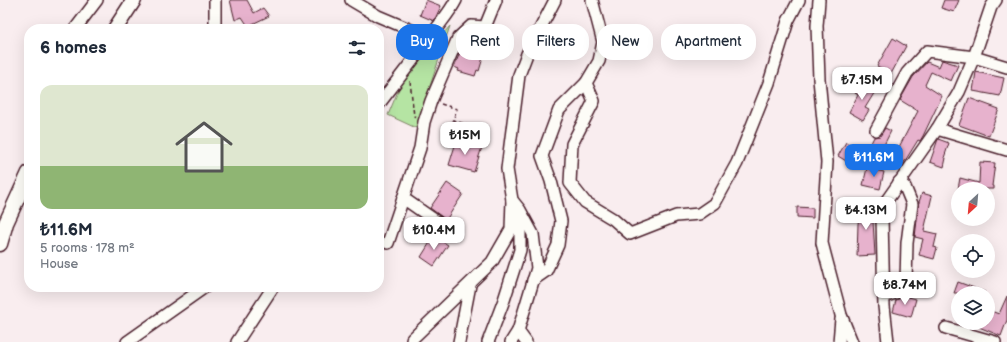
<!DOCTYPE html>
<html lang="en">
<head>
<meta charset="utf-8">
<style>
	:root { --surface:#fff; --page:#f2f2f3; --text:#1f2937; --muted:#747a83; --accent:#1a73e8 }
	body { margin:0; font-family:"Balsamiq Sans",sans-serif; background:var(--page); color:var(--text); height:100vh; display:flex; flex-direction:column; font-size:15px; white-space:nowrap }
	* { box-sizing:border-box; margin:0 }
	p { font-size:13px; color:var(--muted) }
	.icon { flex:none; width:22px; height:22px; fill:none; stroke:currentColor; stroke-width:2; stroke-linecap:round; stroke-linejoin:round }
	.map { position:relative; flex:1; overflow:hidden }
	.details { position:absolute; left:24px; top:24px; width:360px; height:268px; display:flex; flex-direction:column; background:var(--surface); border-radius:16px; box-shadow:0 4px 16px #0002 }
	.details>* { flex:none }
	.guide { position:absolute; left:396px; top:24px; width:380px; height:36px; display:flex; gap:8px }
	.needle { width:26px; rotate:206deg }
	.fabs { position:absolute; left:951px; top:182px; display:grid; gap:8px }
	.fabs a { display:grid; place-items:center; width:44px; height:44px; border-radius:50%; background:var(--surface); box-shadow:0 4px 16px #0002; font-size:20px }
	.price { position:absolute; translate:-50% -34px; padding:0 9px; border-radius:8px; background:#fff; color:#222; font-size:13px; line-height:26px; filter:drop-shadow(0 1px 2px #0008) }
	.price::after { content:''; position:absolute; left:50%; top:24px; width:12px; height:9px; margin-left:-6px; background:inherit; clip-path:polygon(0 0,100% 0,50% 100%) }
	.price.current { background:var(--accent); color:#fff }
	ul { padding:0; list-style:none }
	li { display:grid; align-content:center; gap:8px; height:212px; padding:0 16px }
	li span { display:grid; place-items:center; height:124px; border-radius:12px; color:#555 }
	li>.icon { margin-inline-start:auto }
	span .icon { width:72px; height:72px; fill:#fffc; stroke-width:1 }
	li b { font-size:17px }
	h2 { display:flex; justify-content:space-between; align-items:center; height:48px; padding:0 16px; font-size:17px }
	.tag { padding:0 14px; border-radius:16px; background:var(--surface); box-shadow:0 4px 16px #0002; font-size:14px; line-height:36px }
	.tag.current { background:var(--accent); color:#fff }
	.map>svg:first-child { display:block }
</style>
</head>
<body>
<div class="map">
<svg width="1007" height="342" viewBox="0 0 1007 342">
	<rect width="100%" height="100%" fill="#f9edef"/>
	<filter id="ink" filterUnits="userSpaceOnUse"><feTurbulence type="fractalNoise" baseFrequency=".025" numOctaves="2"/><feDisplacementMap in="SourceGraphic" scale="8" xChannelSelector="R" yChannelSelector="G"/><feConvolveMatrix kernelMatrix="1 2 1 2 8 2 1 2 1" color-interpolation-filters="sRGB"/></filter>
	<g filter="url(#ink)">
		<path fill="#b5e4a3" stroke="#808267" d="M450,26L416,128L388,115L403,79Z"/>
		<g fill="#e7b2cd" stroke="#4a1f2b">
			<path d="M230,0H247L254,13L263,8L269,16L248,26L242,17L235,20Z"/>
			<path d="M426,0L441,6L434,21L420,15Z"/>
			<path d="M944,0H959L954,12L941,8Z"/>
			<path d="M893,38L906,46L891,74L877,66Z"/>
			<path d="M470,42L481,47L480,49L485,51L479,71L477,70L475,76L458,71L459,69L454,67L464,43L469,45Z"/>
			<path d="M942,60L958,65L951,81L931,72L925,85L942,96L923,136L920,141L918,140L900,169L890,164L918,111L900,100L913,77L927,62L939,67Z"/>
			<path d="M976,72L1004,78L1000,96L973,91Z"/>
			<path d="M862,82L876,90L865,108L869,110L863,120L849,112L858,95L855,93Z"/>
			<path d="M969,98L999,109L989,136L959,125Z"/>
			<path d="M885,128L891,131L880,153L869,147L874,137L880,136Z"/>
			<path d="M457,139L482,147L474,172L449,165Z"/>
			<path d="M938,139L949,143L944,158H946L944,167L930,162Z"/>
			<path d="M846,142L859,150L851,164L838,156Z"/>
			<path d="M980,162L995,163L992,186H994V189H958L960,178L979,183Z"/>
			<path d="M867,168L884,172L880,189L863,185Z"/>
			<path d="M447,183L463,194L446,220L430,208Z"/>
			<path d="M922,193L932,196L924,231L937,234L934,247L937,248L934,259L919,255L923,239L915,237L919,202Z"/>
			<path d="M861,204L875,206L873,221L875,255L857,256L858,224Z"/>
			<path d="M797,207L813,208V218L797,217Z"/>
			<path d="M434,236L448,245L434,266L421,257Z"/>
			<path d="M958,282L985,292L984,293H954Z"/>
			<path d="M905,296L916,299L911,317L893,312L896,300Z"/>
			<path d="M1007,296V320L1001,336L969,323H988V310L999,314Z"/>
		</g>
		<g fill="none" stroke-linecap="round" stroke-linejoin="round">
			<defs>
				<g id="minor">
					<path d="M351,0L378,16L430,38C438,25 449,14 456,0"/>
					<path d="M819,0L817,26L819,79L827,162L822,243L841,315L852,342"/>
					<path d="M75,29L97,0"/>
					<path d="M215,29V0"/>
					<path d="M586,83L594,101L572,144L570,183L585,202L613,219L630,234L676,216L699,214L715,203L737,163L769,83L788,21L799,0"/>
					<path d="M379,104L430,38"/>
					<path d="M937,129L1007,150"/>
					<path d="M876,130L907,73L927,51L974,57L1007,67"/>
					<path d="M403,198L446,228"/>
					<path d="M388,243L420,148L424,122L431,101L458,38L471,26L485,27L496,0"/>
					<path d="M533,280L546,271L558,245L561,221L551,181L542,156L559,110L586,83L599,61L603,42L592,0"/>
					<path d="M884,297L901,291L906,281L907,243L912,204L905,187L899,182"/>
					<path d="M946,328L995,342"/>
					<path d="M518,331L526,342"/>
					<path d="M412,339L492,262L511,229L512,200"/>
					<path d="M127,342L205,287"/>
					<path d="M237,342L273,287"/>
					<path d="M459,342L470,285"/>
					<path d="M488,342L504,300L520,250V212"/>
					<path d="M511,342L518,331L537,268L533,234L520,210L512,200L507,169L519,75L527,54L555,0"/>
					<path d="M839,342L841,319"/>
					<path d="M888,342L884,306L882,218L887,200L937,129L959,92L974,57L991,7L996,0"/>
				</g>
				<g id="major">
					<path d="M115,29L134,0"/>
					<path d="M0,244L6,223L29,173"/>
				</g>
			</defs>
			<use href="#minor" stroke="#4a1f2b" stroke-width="14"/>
			<use href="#major" stroke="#4a1f2b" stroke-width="17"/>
			<g stroke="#4a1f2b" stroke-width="1.5" stroke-dasharray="4 3" stroke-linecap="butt">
				<path d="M434,49L444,45"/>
				<path d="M410,81L414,116L416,117"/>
				<path d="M441,104L457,109L453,120L479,129"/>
			</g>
			<use href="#minor" stroke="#fdfcf7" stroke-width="11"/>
			<use href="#major" stroke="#fdfcf7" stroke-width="14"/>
		</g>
	</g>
</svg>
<div class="fabs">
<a><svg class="needle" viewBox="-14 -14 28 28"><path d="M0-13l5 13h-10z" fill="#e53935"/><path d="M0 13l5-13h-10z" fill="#747a83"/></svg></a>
<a><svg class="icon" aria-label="locate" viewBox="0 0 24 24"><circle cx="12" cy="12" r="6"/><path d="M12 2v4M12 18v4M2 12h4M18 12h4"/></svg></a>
<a><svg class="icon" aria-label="layers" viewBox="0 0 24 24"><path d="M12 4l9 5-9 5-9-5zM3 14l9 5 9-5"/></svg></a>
</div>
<b class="price" style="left:862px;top:101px">₺7.15M</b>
<b class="price" style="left:465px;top:156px">₺15M</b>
<b class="price current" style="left:874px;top:178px">₺11.6M</b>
<b class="price" style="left:866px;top:231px">₺4.13M</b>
<b class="price" style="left:434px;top:251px">₺10.4M</b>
<b class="price" style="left:905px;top:306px">₺8.74M</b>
<div class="guide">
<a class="tag current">Buy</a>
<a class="tag">Rent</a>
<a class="tag">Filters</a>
<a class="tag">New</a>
<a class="tag">Apartment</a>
</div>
<section class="details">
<h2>6 homes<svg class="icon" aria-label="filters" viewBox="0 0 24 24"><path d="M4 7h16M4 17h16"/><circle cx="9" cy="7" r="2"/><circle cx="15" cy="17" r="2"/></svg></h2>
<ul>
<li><span style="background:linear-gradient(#dfe7d0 65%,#8fb573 0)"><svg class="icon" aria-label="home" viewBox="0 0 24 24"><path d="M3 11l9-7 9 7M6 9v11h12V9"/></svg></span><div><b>₺11.6M</b><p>5 rooms · 178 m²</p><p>House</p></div></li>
</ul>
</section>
</div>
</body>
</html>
